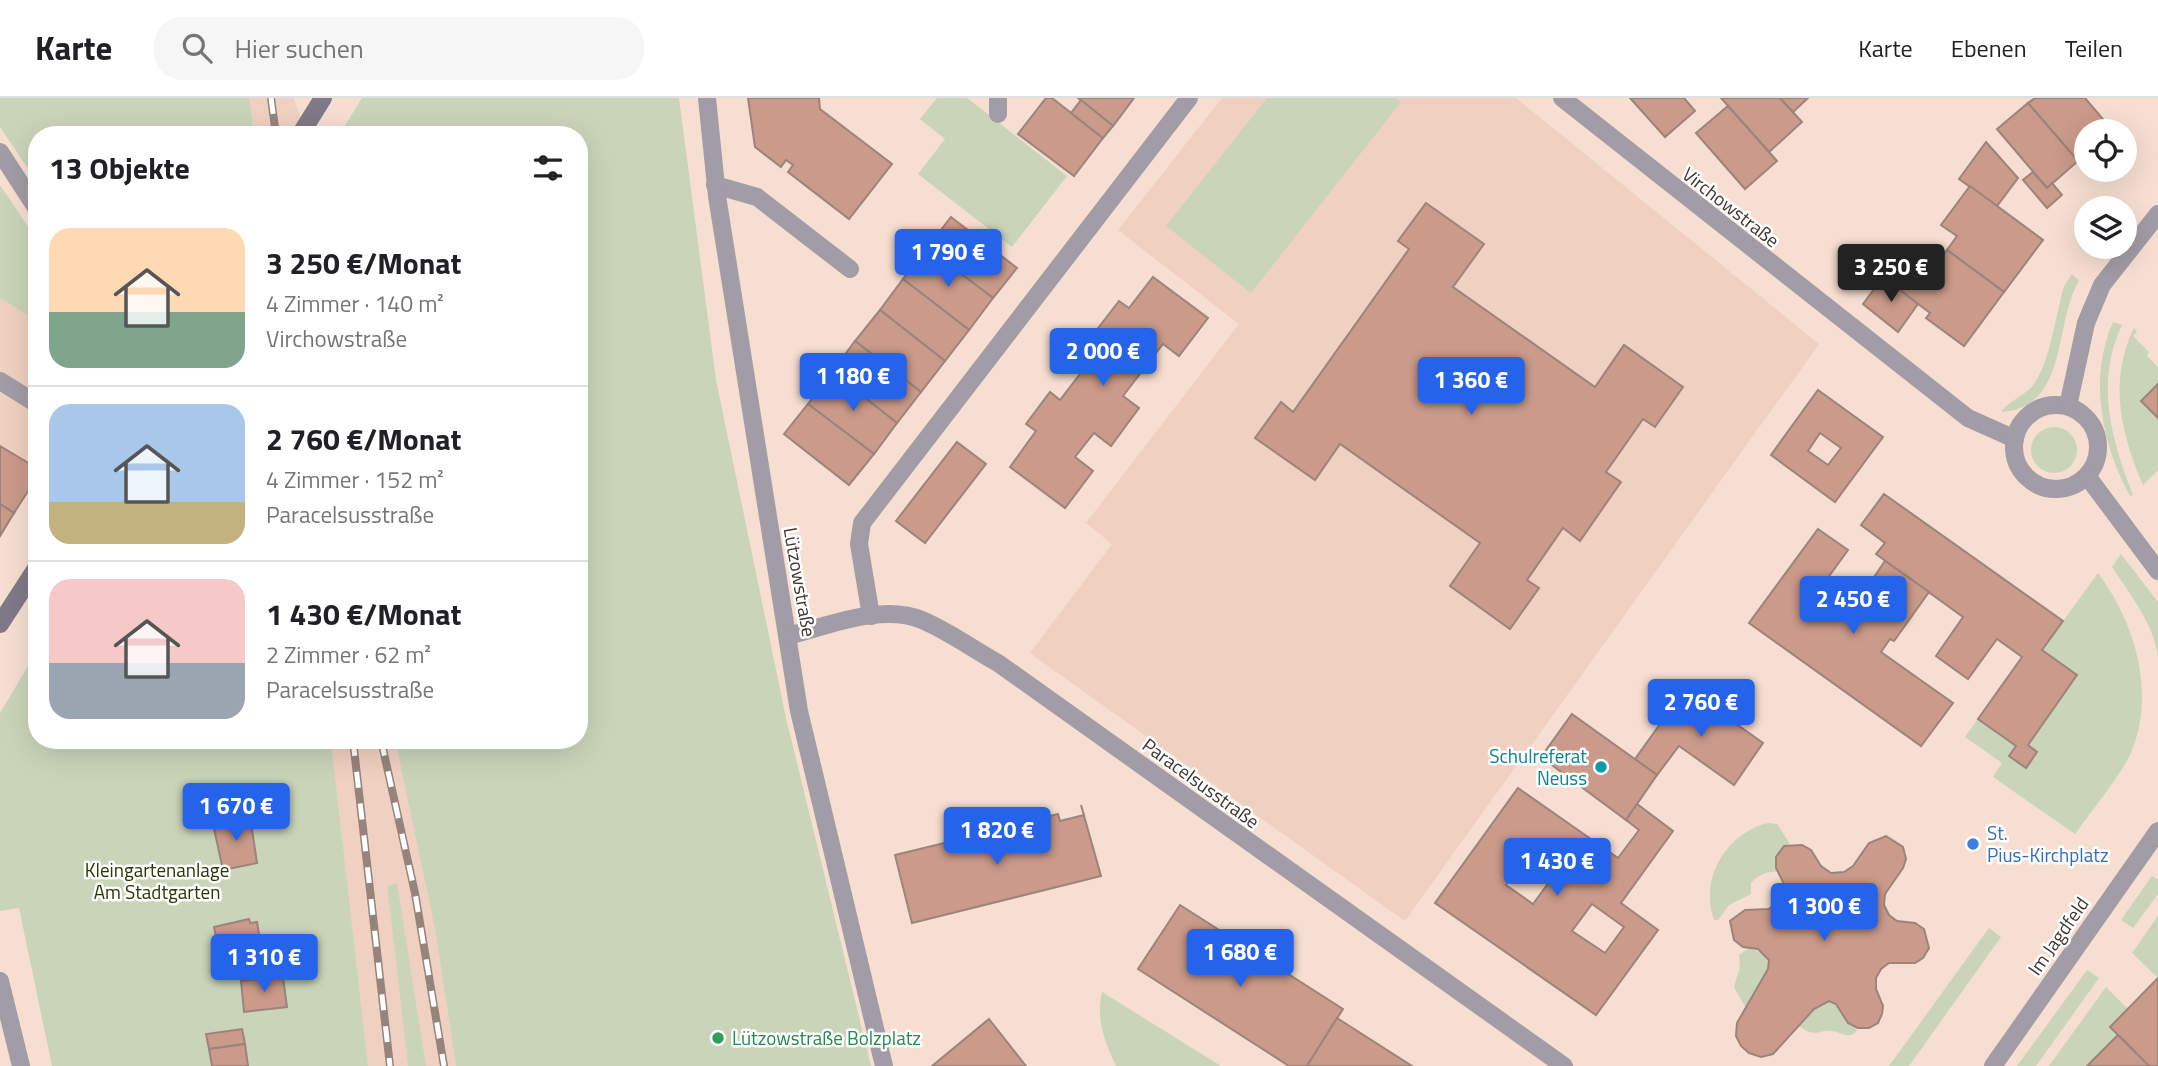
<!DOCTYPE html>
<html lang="de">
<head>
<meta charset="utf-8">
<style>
	:root { --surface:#fff; --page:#f6f6f6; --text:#202124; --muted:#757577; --line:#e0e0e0; --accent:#2563eb }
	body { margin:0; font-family:"Titillium Web",sans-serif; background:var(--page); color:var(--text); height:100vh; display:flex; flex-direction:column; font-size:26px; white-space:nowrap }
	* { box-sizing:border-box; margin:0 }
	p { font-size:23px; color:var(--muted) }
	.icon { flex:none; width:38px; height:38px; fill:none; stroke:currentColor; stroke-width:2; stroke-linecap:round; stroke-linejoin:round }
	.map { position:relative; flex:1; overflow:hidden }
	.drawer { position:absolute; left:28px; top:28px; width:560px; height:623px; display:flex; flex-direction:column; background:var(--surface); border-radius:28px; box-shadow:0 7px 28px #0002 }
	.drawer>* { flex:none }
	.controls { position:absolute; left:2074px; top:21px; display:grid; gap:14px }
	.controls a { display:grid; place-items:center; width:63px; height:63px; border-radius:50%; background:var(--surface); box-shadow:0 7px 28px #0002; font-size:35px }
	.price { position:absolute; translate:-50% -60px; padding:0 16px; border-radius:7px; background:var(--accent); color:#fff; font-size:23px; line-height:46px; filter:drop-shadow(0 2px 4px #0008) }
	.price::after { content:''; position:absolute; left:50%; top:42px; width:21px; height:16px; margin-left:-10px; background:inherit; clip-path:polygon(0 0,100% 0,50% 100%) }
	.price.on { background:#222; color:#fff }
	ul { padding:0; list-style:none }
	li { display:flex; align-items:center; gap:21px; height:175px; padding:0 21px }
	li+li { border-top:2px solid var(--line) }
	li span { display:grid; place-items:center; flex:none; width:196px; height:140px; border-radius:21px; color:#555 }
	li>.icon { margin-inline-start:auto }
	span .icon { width:84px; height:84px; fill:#fffc; stroke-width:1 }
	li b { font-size:30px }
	h2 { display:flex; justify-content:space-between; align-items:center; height:84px; padding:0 21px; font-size:30px }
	header { display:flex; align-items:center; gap:42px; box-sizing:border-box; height:98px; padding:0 35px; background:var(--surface); border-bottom:2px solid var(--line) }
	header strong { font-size:33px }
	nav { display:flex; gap:38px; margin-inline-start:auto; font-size:24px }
	.search { width:490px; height:63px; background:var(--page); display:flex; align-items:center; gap:18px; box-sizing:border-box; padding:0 24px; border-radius:28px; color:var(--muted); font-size:26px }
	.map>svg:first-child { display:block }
</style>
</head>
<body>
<header>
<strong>Karte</strong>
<div class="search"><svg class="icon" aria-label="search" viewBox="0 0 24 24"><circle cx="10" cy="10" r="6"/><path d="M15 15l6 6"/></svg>Hier suchen</div>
<nav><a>Karte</a><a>Ebenen</a><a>Teilen</a></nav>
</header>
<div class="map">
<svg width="2158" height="968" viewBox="0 0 2158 968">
	<rect width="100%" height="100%" fill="#f6ded1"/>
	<g fill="#f0d0c0">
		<path d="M249,0H293L308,37H246L253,25Z"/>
		<path d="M1222,0H1516L1819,246L1405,823L1030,555L1112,446L1086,425L1239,226L1118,132Z"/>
		<path d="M0,200L37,223V370L0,348Z"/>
		<path d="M331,642H395L435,831L456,968H426L396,785L387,788L408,968H368Z"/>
	</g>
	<g fill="#cad4b9">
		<path d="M0,0H249L253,25L246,37H37V84L0,29Z"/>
		<path d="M362,0H679L716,282L786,620L871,968H456L435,831L395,642H579V37H339Z"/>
		<path d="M937,0H967L1067,78L1012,149L918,76L945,41L920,21Z"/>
		<path d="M1267,0H1395L1401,4L1251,195L1166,128Z"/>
		<path d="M0,87L37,142V223L0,200Z"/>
		<path d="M2072,176L2079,183C2053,226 2069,310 2001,314C2010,302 2025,298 2034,286C2050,264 2056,216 2064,188Z"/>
		<path d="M2113,224L2122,227C2095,283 2111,342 2133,397L2130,398C2102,346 2088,280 2113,224Z"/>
		<path d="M2134,230L2137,233L2133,238L2149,254L2147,258L2158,269V286L2141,303L2158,320V372L2143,387C2121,336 2108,282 2134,230Z"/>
		<circle cx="2054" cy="352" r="23"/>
		<path d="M2121,456L2158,504V559C2154,526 2130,496 2112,469Z"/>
		<path d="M2098,475C2136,526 2158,600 2128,661C2113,687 2093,711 2075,736L1993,679L2002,665L1965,639L1978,621L2016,648L2009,658L2026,670L2037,654L2028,647L2077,577L2042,552Z"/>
		<path d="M37,553V642H331L368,968H52L19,810L0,813V615Z"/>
		<path d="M1768,725L1777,726L1790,746C1779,750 1773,762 1778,774C1766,773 1759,777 1751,785V796L1729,807L1718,822H1714C1699,781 1726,735 1768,725Z"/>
		<path d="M2152,778L2158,782V796L2133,830L2121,822Z"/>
		<path d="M397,785L426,968H408L387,788Z"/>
		<path d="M2158,818V880L2132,855Z"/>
		<path d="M1989,830L2001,839L1909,968H1889Z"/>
		<path d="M1749,850L1766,856C1775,872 1754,895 1746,910L1734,889L1740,869L1739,857Z"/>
		<path d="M2087,872L2099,880L2036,968H2017Z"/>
		<path d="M2106,889L2128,911L2110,929L2118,937L2087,968H2049Z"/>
		<path d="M1102,894L1221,968H1116C1104,942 1096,922 1102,894Z"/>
		<path d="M1829,903C1842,908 1845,923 1858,930L1854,936C1844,940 1842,934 1832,933C1817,931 1818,941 1799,928L1814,911Z"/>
	</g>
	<g fill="#ca9a8a" stroke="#9c847c" stroke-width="2" fill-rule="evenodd">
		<path d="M748,0H819L820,11L892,66L849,121L788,74L793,67L786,62L781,69L755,49Z"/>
		<path d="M1046,0H1052L1103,40L1074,78L1018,36Z"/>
		<path d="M1078,0H1134L1113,28Z"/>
		<path d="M1630,0H1684L1695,13L1665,39Z"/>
		<path d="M1721,0H1780L1802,24L1769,54Z"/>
		<path d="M1780,0H1808L1793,14Z"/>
		<path d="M2035,0H2085L2113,33H2086V57L2078,63L2028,5Z"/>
		<path d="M1081,2L1113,28L1103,40L1071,15Z"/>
		<path d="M2028,5L2078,63L2047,90L1997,31Z"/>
		<path d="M1728,8L1777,63L1745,91L1696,35Z"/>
		<path d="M1986,44L2018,80L1997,108L1959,81Z"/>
		<path d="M2033,74L2047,90L2052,85L2062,97L2047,110L2023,82Z"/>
		<path d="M1970,88L2043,142L2004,194L1947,152L1957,138L1941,127Z"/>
		<path d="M1426,105L1484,146L1453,189L1595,289L1624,247L1683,289L1655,329L1643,321L1606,374L1621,384L1580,443L1563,430L1527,482L1539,490L1510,531L1450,488L1480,445L1340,346L1315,382L1255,340L1281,304L1293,314L1409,151L1398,143Z"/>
		<path d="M951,119L1017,170L993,200L927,150Z"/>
		<path d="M927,150L993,200L969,232L903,181Z"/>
		<path d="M1947,152L2004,194L1964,248L1926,220L1930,215L1897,190L1921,157L1936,167Z"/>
		<path d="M1153,179L1208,220L1179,258L1163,246L1123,298L1139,310L1111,348L1094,335L1075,359L1093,373L1065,410L1010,369L1036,333L1026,326L1050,294L1060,302L1083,272L1072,264L1119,203L1129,210Z"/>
		<path d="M1883,179L1918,206L1898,234L1863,206Z"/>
		<path d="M903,181L969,232L945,263L880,212Z"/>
		<path d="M880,212L945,263L921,294L855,243Z"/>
		<path d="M855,243L921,294L897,325L832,274Z"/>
		<path d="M832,274L897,325L874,356L808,306Z"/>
		<path d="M2158,286V320L2141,303Z"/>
		<path d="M1818,292L1883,339L1835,404L1771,357ZM1820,335L1841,350L1828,367L1808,353Z"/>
		<path d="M808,306L874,356L849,387L784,336Z"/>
		<path d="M957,344L986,366L925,445L896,423Z"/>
		<path d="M0,348L37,370V379L14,415L0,406Z"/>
		<path d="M1884,396L2063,523L2042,552L2077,577L2028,647L2037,654L2026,670L2009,658L2016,648L1978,621L2022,559L1997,541L1968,581L1936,558L1963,519L1876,456L1885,445L1861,427Z"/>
		<path d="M0,406L14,415L0,438Z"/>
		<path d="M1818,431L1848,452L1822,488L1853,510L1885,463L1929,494L1894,543L1890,541L1881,554L1953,605L1921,648L1749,525Z"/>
		<path d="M1686,590L1763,645L1734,687L1679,648L1657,677L1635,661Z"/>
		<path d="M1572,616L1657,677L1626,722L1541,659Z"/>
		<path d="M1518,690L1618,760L1639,732L1626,722L1637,706L1673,733L1621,805L1658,832L1596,917L1435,805ZM1524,761L1552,780L1533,806L1506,787ZM1592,806L1624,829L1605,855L1572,833Z"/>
		<path d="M277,691L281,711L248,718L244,698Z"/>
		<path d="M1081,707L1101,778L912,825L895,757L965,740L966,747L991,741L988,730L992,740L1017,734L1015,727L1058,716L1060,723L1084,717Z"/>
		<path d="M250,718L257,765L223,772L213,726Z"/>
		<path d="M1886,738L1903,749L1906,761L1903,770L1885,796L1884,807L1889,817L1897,823L1915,825L1924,831L1929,850L1923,860L1915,865H1889L1881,871L1876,880V891L1883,908L1882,916L1878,925L1869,930H1858L1848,925L1836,906L1829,903L1814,911L1773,956L1761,959L1749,955L1741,948L1736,938L1737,925L1768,871L1769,862L1758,851L1743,849L1734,842L1730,823L1745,812L1769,811L1783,800L1784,786L1776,770V759L1784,748L1802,747L1811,752L1821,768L1831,775L1844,774L1853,768L1869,745Z"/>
		<path d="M1180,807L1343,911L1307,968H1289L1138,871Z"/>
		<path d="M249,821L250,825L257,824L260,842L253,844L254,847L219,854L214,829Z"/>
		<path d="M283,879L287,909L244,914L241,883Z"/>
		<path d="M2158,880V968H2149L2110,929Z"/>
		<path d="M1337,920L1412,968H1307Z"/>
		<path d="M989,921L1026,968H932Z"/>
		<path d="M242,931L245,946L209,951L206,936Z"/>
		<path d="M2118,937L2149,968H2087Z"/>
		<path d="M245,946L248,968H212L209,951Z"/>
	</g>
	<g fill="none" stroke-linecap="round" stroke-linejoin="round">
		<g stroke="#a19ca5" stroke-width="18">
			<path d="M0,54L37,111"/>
			<path d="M715,87L757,99L850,171"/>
			<path d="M0,283L37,306"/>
		</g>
		<g stroke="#a19ca5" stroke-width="18">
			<path d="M707,0L717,98L799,613L884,968"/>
			<path d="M998,0V16"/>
			<path d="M1562,0L1968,320L2015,341"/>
			<circle cx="2056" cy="349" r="42"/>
			<path d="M2068,308L2086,225L2102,187L2158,116"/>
			<path d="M2087,378L2158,473"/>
			<path d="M871,518L859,446L862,425L1189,0"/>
			<path d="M788,538C828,528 882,505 922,522C948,533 973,551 998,565L1564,968"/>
			<path d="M0,883L21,968"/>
			<path d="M1993,968L2158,733"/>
		</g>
		<g stroke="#807987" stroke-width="18">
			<path d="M300,37L323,0"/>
			<path d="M0,526L37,469"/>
		</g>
		<defs>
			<g id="rail">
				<path d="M271,0L276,37"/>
				<path d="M353,642L390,968"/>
				<path d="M381,642L415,795L444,968"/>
			</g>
		</defs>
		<use href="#rail" stroke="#94847c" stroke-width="8"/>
		<use href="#rail" stroke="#fff" stroke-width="5" stroke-dasharray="16" stroke-linecap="butt"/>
	</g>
	<circle fill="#0f9aa8" stroke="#fff" stroke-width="2.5" cx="1601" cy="669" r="7"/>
	<circle fill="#3f7fe0" stroke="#fff" stroke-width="2.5" cx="1973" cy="746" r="7"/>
	<circle fill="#2e9e5b" stroke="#fff" stroke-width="2.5" cx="718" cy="940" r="7"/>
	<g text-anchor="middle" stroke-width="5" stroke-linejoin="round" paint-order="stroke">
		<g font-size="19" fill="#3f3531" stroke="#fff">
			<text transform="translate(1731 109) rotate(38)" y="7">Virchowstraße</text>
			<text transform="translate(800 484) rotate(80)" y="7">Lützowstraße</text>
			<text transform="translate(1201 685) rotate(36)" y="7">Paracelsusstraße</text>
			<text transform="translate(2058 838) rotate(-55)" y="7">Im Jagdfeld</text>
		</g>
		<g font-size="19" fill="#0d838f" stroke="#fff" text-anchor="end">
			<text x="1587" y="665">Schulreferat<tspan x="1587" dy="22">Neuss</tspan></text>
		</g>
		<g font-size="19" fill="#366cbe" stroke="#fff" text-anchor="start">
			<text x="1987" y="742">St.<tspan x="1987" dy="22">Pius-Kirchplatz</tspan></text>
		</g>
		<g font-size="19" fill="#283604" stroke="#fff">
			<text x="157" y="779">Kleingartenanlage<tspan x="157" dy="22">Am Stadtgarten</tspan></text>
		</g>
		<g font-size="19" fill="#27864d" stroke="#fff" text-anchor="start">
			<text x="732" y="947">Lützowstraße Bolzplatz</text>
		</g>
	</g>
</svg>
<div class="controls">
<a><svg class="icon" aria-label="locate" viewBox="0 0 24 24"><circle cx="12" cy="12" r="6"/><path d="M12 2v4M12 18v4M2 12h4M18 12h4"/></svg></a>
<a><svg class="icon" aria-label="layers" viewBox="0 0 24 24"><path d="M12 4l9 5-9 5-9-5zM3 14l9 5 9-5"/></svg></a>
</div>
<b class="price" style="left:948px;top:191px">1 790 €</b>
<b class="price on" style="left:1891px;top:206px">3 250 €</b>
<b class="price" style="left:1103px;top:290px">2 000 €</b>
<b class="price" style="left:853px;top:315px">1 180 €</b>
<b class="price" style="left:1471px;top:319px">1 360 €</b>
<b class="price" style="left:1853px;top:538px">2 450 €</b>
<b class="price" style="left:1701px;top:641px">2 760 €</b>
<b class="price" style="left:236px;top:745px">1 670 €</b>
<b class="price" style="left:997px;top:769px">1 820 €</b>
<b class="price" style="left:1557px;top:800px">1 430 €</b>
<b class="price" style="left:1824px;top:845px">1 300 €</b>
<b class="price" style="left:1240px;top:891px">1 680 €</b>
<b class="price" style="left:264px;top:896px">1 310 €</b>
<section class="drawer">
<h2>13 Objekte<svg class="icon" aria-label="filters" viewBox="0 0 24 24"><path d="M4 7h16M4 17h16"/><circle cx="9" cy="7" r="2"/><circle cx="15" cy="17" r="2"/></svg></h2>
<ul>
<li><span style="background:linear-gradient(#ffd9b3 60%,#7fa58c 0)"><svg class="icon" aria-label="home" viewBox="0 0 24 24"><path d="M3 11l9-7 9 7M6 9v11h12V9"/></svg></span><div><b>3 250 €/Monat</b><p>4 Zimmer · 140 m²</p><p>Virchowstraße</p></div></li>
<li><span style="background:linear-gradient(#a9c7e8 70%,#c2b280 0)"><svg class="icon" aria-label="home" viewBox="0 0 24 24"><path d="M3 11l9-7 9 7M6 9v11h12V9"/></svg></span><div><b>2 760 €/Monat</b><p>4 Zimmer · 152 m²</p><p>Paracelsusstraße</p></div></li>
<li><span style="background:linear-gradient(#f6c9c9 60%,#9aa5b1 0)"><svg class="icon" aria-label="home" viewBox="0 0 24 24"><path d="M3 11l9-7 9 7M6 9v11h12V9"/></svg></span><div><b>1 430 €/Monat</b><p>2 Zimmer · 62 m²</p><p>Paracelsusstraße</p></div></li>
</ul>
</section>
</div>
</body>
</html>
